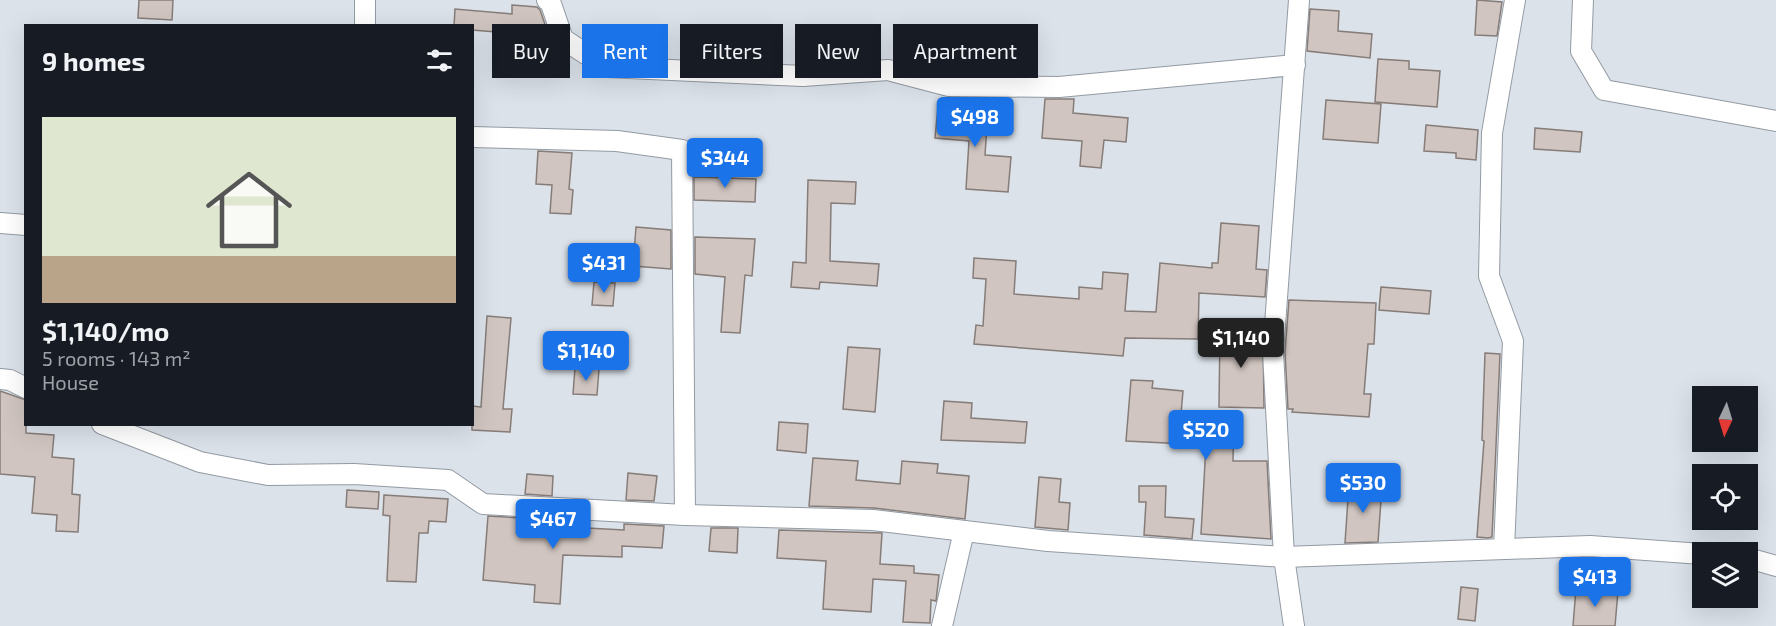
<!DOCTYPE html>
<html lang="en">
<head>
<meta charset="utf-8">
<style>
	:root { --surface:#171b24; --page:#20242c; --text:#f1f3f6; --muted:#9ea1a6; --accent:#1a73e8 }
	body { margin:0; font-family:"Exo 2",sans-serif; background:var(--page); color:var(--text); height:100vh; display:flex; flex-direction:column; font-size:22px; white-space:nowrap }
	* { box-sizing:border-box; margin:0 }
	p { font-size:20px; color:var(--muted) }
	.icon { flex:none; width:33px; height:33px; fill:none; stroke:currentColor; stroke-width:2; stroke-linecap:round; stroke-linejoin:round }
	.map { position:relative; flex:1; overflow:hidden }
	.panel { position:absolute; left:24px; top:24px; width:450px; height:402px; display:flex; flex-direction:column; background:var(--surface); border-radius:0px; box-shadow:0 6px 24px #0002 }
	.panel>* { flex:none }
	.guide { position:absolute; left:492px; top:24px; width:570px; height:54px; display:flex; gap:12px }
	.needle { width:39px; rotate:184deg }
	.fabs { position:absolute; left:1692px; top:386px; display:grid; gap:12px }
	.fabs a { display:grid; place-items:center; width:66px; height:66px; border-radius:0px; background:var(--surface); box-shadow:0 6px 24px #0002; font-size:30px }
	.price { position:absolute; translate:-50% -51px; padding:0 14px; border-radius:6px; background:var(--accent); color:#fff; font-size:20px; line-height:39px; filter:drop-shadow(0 2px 3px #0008) }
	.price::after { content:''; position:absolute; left:50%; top:36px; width:18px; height:14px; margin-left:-9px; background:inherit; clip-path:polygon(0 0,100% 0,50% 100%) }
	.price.active { background:#222; color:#fff }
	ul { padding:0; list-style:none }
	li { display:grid; align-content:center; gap:12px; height:318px; padding:0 18px }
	li span { display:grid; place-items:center; height:186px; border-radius:0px; color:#555 }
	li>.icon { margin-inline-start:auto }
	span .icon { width:108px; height:108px; fill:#fffc; stroke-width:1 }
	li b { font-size:26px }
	h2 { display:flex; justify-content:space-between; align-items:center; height:72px; padding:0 18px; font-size:26px }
	.tag { padding:0 21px; border-radius:0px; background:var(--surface); box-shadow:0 6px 24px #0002; font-size:21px; line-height:54px }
	.tag.active { background:var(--accent); color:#fff }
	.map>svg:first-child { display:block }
</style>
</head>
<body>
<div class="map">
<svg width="1776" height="626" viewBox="0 0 1776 626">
	<rect width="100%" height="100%" fill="#dbe2ea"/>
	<g fill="#d0c5c1" stroke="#867c78" stroke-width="1.5">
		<path d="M139,0H173L172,20L138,18Z"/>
		<path d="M1477,0L1502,2L1497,36L1475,35Z"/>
		<path d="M512,5L537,7L540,10L547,30L546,42L510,40V33L472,30V26H454L455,9L512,14Z"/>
		<path d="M1310,9L1339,11L1338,31L1372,34L1370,58L1307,51Z"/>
		<path d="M1378,59L1409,61V69L1440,71L1437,107L1375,102Z"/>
		<path d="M1045,99H1074L1073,113L1128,118L1126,142L1104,140L1101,168L1080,166L1082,141L1042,138Z"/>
		<path d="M1326,100L1381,104L1378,143L1323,139Z"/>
		<path d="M938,107L988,111L985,155L1011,157L1008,192L966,189L969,141L935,138Z"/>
		<path d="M1426,125L1478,130L1476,160L1456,158V153L1424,151Z"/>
		<path d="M1535,128L1582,132L1580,152L1534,149Z"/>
		<path d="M538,151L572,153L569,189L573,190L571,214L550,213L552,185L536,184Z"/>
		<path d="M694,177L756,179L755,202L694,200Z"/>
		<path d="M808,180L856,182L855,204L831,203L830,261L879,264L877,286L820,282L819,289L791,287L793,262L806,263Z"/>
		<path d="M1221,223L1259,226L1256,269L1267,270L1265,297L1199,293L1198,339L1125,338L1123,356L974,344L976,325L983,326L986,279L973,278L974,258L1016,261L1014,294L1079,299V287L1102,289L1103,272L1128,274L1125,311L1156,312L1160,263L1212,268V263H1218Z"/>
		<path d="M636,227L671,230V269L633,266Z"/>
		<path d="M695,237L755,239L752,276L745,275L740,333L721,332L725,277L695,274Z"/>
		<path d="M594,282L615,283L613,306L592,305Z"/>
		<path d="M1381,287L1431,291L1429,314L1379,310Z"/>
		<path d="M1289,300L1376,303L1374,344H1368L1364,394H1371L1369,417L1292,412L1293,409H1288L1285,352Z"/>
		<path d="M487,316L511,318L503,409H512L510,432L472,430V406L481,407Z"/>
		<path d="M1220,329L1263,330L1264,408L1219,407Z"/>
		<path d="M848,347L880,349L875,412L843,409Z"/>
		<path d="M1485,353L1500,354L1492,537L1488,538L1477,537L1484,441L1482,440Z"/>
		<path d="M575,368L599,369L597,395L573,394Z"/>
		<path d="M1131,380L1153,381L1152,388L1183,391L1181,414L1234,415L1233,461H1267L1271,539L1201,534L1206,445L1126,441Z"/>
		<path d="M0,391L26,400V433L54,435L52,457L74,459L72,494L80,495L78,532L56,531L57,515L32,513L35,477L0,474Z"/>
		<path d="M944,401L972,403L971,418L1027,422L1025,443L941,440Z"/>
		<path d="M779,422L808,424L806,453L777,450Z"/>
		<path d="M813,458L858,461L856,480L900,484L902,461L938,464L937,473L969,476L965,519L874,508L809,506Z"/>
		<path d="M628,473L657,476L654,501L626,500Z"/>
		<path d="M527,474L553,476L552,496L525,494Z"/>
		<path d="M1039,477L1061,479L1059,502L1070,503L1068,530L1035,527Z"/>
		<path d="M1349,484L1382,486L1378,542L1345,543Z"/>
		<path d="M1139,486H1166L1165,517L1194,519L1192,539L1144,535L1146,502H1139Z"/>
		<path d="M347,490L379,492L378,509L346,507Z"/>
		<path d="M384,495L448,499L446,522L429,521L428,533H419L416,582L387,581L390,516L383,515Z"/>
		<path d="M488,516L569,521L568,527L624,530V524L664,526L662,548L622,546V557L563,555L560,604L534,602L535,585L483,580Z"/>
		<path d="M711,528H738L737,553L709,551Z"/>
		<path d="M779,530L882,533L880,564L914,566V573L939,575L936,601L931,600L930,623L903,622L906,581L873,579L871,612L823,609L826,561L777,558Z"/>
		<path d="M1461,587L1478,589L1475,621L1458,619Z"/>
		<path d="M1576,588L1618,591L1615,626H1573Z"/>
	</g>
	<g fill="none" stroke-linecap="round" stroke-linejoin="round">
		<defs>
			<g id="street">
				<path d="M547,0L550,1L563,39L606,67L803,76L888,70L949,86L1059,87L1295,65"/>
				<path d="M1583,0L1581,51L1604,90L1776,121"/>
				<path d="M365,26V0"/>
				<path d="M472,137L617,141L682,150L685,515"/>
				<path d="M0,223L26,225"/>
				<path d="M0,379L10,380L26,388"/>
				<path d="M102,424L200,462L268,475L354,474L448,480L483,504L685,515L873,520L1048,541L1284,557L1590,546L1702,554"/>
				<path d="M1504,549L1513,341L1489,276L1492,133L1515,0"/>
				<path d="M1748,558L1776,566"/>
				<path d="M942,626L964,531"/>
				<path d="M1294,626L1284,557L1273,352L1299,0"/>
			</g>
		</defs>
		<use href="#street" stroke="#939aa2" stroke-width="22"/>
		<use href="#street" stroke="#fff" stroke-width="20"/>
	</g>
</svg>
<div class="fabs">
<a><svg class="needle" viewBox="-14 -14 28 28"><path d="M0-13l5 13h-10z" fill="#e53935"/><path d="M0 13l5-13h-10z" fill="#9ea1a6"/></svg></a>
<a><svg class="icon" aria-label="locate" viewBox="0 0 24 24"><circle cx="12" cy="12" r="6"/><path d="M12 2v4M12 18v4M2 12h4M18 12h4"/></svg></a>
<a><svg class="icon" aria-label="layers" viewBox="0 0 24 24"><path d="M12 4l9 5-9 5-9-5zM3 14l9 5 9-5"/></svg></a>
</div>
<b class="price" style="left:975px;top:148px">$498</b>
<b class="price" style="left:725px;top:189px">$344</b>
<b class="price" style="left:604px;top:294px">$431</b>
<b class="price active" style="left:1241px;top:369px">$1,140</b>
<b class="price" style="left:586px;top:382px">$1,140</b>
<b class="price" style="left:1206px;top:461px">$520</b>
<b class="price" style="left:1363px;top:514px">$530</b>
<b class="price" style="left:553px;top:550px">$467</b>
<b class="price" style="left:1595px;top:608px">$413</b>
<div class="guide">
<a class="tag">Buy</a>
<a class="tag active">Rent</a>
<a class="tag">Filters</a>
<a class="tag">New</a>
<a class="tag">Apartment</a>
</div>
<section class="panel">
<h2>9 homes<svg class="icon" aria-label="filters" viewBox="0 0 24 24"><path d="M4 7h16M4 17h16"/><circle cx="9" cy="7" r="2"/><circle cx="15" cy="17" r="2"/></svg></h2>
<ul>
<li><span style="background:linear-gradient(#dfe7d0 75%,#b9a48a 0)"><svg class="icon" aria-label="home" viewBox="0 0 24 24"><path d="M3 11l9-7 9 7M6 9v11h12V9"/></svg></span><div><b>$1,140/mo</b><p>5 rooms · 143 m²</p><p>House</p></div></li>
</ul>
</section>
</div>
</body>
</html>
